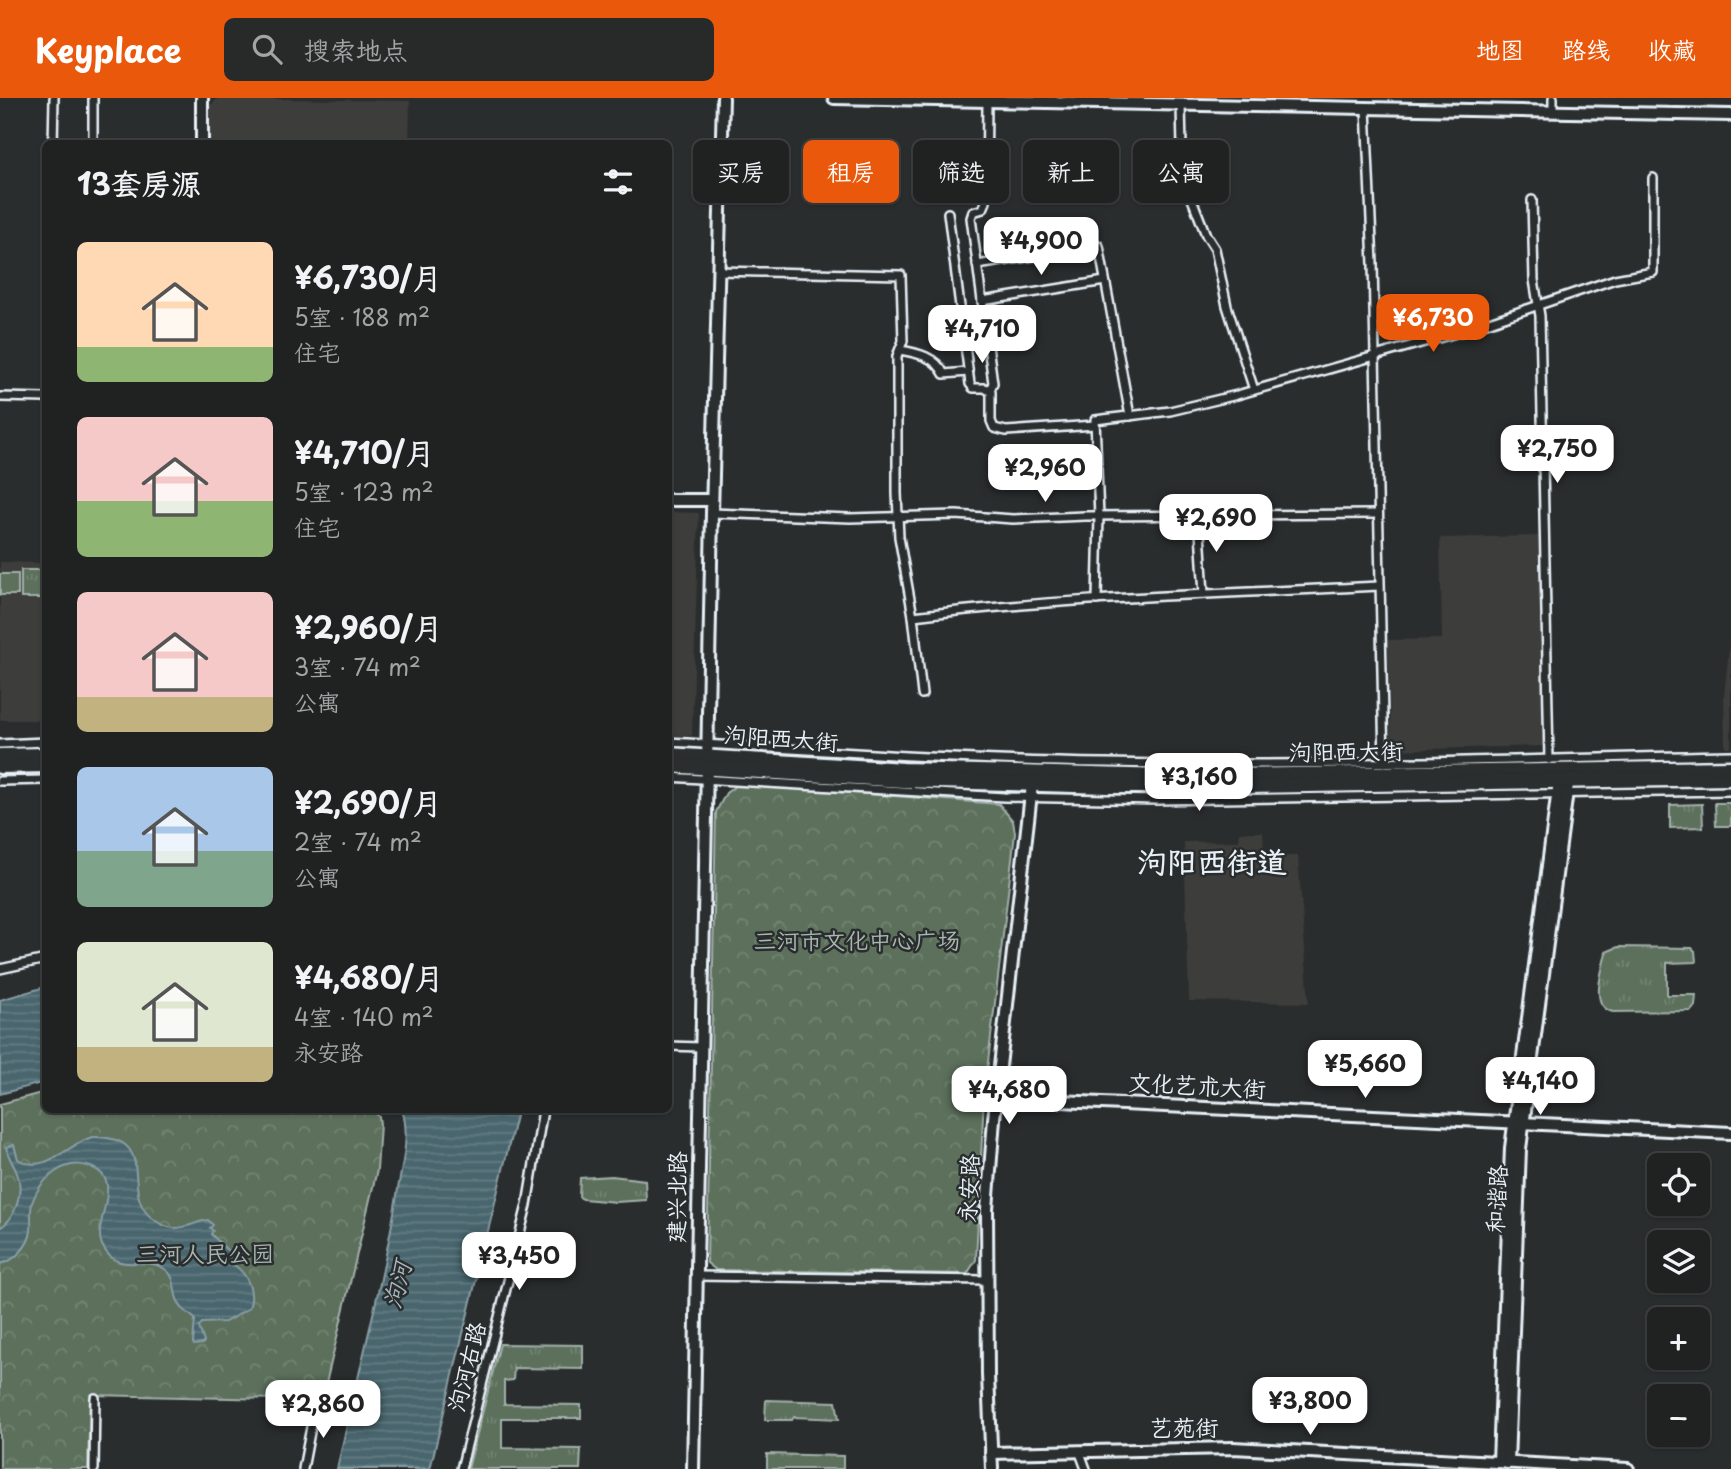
<!DOCTYPE html>
<html lang="zh">
<head>
<meta charset="utf-8">
<style>
	:root { --surface:#202222; --page:#282a2a; --text:#f1f3f6; --muted:#a2a4a5; --line:#3d3f40; --accent:#ea580c }
	body { margin:0; font-family:"Playpen Sans","LXGW WenKai TC",sans-serif; background:var(--page); color:var(--text); height:100vh; display:flex; flex-direction:column; font-size:26px; white-space:nowrap }
	* { box-sizing:border-box; margin:0 }
	p { font-size:23px; color:var(--muted) }
	.icon { flex:none; width:38px; height:38px; fill:none; stroke:currentColor; stroke-width:2; stroke-linecap:round; stroke-linejoin:round }
	.map { position:relative; flex:1; overflow:hidden }
	.details { position:absolute; left:42px; top:42px; width:630px; height:973px; display:flex; flex-direction:column; background:var(--surface); border-radius:10px; box-shadow:0 2px 5px #0004,0 0 0 2px var(--line) }
	.details>* { flex:none }
	.guide { position:absolute; left:693px; top:42px; width:665px; height:63px; display:flex; gap:14px }
	.controls { position:absolute; left:1647px; top:1055px; display:grid; gap:14px }
	.controls a { display:grid; place-items:center; width:63px; height:63px; border-radius:10px; background:var(--surface); box-shadow:0 2px 5px #0004,0 0 0 2px var(--line); font-size:35px }
	.price { position:absolute; translate:-50% -60px; padding:0 16px; border-radius:14px; background:#fff; color:#222; font-size:23px; line-height:46px; filter:drop-shadow(0 2px 4px #0008) }
	.price::after { content:''; position:absolute; left:50%; top:42px; width:21px; height:16px; margin-left:-10px; background:inherit; clip-path:polygon(0 0,100% 0,50% 100%) }
	.price.current { background:var(--accent); color:#fff }
	ul { padding:0; list-style:none }
	li { display:flex; align-items:center; gap:21px; height:175px; padding:0 35px }
	li span { display:grid; place-items:center; flex:none; width:196px; height:140px; border-radius:10px; color:#555 }
	li>.icon { margin-inline-start:auto }
	span .icon { width:84px; height:84px; fill:#fffc; stroke-width:1 }
	li b { font-size:30px }
	h2 { display:flex; justify-content:space-between; align-items:center; height:84px; padding:0 35px; font-size:30px }
	.pill { padding:0 24px; border-radius:10px; background:var(--surface); box-shadow:0 2px 5px #0004,0 0 0 2px var(--line); font-size:24px; line-height:63px }
	.pill.current { background:var(--accent); color:#fff }
	header { display:flex; align-items:center; gap:42px; box-sizing:border-box; height:98px; padding:0 35px; background:var(--accent); color:#fff }
	header strong { font-size:33px }
	nav { display:flex; gap:38px; margin-inline-start:auto; font-size:24px }
	.search { width:490px; height:63px; background:var(--page); display:flex; align-items:center; gap:18px; box-sizing:border-box; padding:0 24px; border-radius:10px; color:var(--muted); font-size:26px }
	.map>svg:first-child { display:block }
</style>
</head>
<body>
<header>
<strong>Keyplace</strong>
<div class="search"><svg class="icon" aria-label="search" viewBox="0 0 24 24"><circle cx="10" cy="10" r="6"/><path d="M15 15l6 6"/></svg>搜索地点</div>
<nav><a>地图</a><a>路线</a><a>收藏</a></nav>
</header>
<div class="map">
<svg width="1731" height="1371" viewBox="0 0 1731 1371">
	<defs>
		<pattern id="grass-tufts" width="24" height="20" patternUnits="userSpaceOnUse" patternTransform="scale(1.75)"><rect width="24" height="20" fill="#5b705b"/><path d="M3 7l-1-3M5 7V3M7 7l1-3M15 17l-1-3M17 17v-4M19 17l1-3" fill="none" stroke="#738573"/></pattern>
		<pattern id="park-crowns" width="20" height="18" patternUnits="userSpaceOnUse" patternTransform="scale(1.75)"><rect width="20" height="18" fill="#5b705b"/><path d="M2 6a3 3 0 1 1 6 0M12 15a3 3 0 1 1 6 0" fill="none" stroke="#738573"/></pattern>
		<pattern id="water-rules" width="6" height="5" patternUnits="userSpaceOnUse" patternTransform="scale(1.75)"><rect width="6" height="5" fill="#4a666e"/><path d="M0 2.5h6" fill="none" stroke="#647c83"/></pattern>
	</defs>
	<rect width="100%" height="100%" fill="#2a2d2e"/>
	<filter id="ink" filterUnits="userSpaceOnUse"><feTurbulence type="fractalNoise" baseFrequency=".0143" numOctaves="2"/><feDisplacementMap in="SourceGraphic" scale="14" xChannelSelector="R" yChannelSelector="G"/><feConvolveMatrix kernelMatrix="1 2 1 2 8 2 1 2 1" color-interpolation-filters="sRGB"/></filter>
	<g filter="url(#ink)">
		<g fill="#3e3c3a">
			<path d="M218,0L410,3L409,45H208L209,9Z"/>
			<path d="M669,414L699,415L692,638L669,637Z"/>
			<path d="M1538,438L1543,648L1391,652L1388,542L1442,541L1440,440Z"/>
			<path d="M0,464L45,465V622H0Z"/>
			<path d="M1731,533V649H1725L1724,598Z"/>
			<path d="M1239,734H1263L1264,758H1298L1309,905L1189,903L1184,744L1239,743Z"/>
		</g>
		<g fill="url(#grass-tufts)" stroke="#a2b0aa" stroke-width="2">
			<rect x="21" y="472" width="24" height="28"/>
			<path d="M1715,705H1731V728H1716Z"/>
			<path d="M1702,706L1703,729L1670,730V707Z"/>
			<path d="M1618,849L1692,850L1695,853L1696,864L1667,865V897H1696L1695,908L1691,913L1613,914C1588,908 1603,872 1606,854Z"/>
			<path d="M612,1078L645,1082L646,1102L616,1104L583,1101L579,1099L580,1080Z"/>
			<path d="M500,1246L583,1247V1271L514,1270L513,1282L504,1283V1306L581,1307V1320H502V1350L581,1351L580,1371H468Z"/>
			<path d="M766,1302L836,1304L839,1321L794,1319L792,1322H765Z"/>
			<path d="M767,1356L843,1358V1371H767Z"/>
		</g>
		<g fill="url(#park-crowns)" stroke="#a2b0aa" stroke-width="2">
			<path d="M738,686L999,706L1013,723L1015,735L984,998L976,1162L967,1176L716,1172L707,1165L716,714L726,695Z"/>
			<path d="M45,994L46,1012H373L379,1019L380,1026L377,1072L322,1302L90,1297L88,1371H0V1006Z"/>
		</g>
		<rect fill="#5b705b" stroke="#a2b0aa" stroke-width="2" x="0" y="476" width="18" height="21"/>
		<g fill="url(#water-rules)" stroke="#899ea5" stroke-width="2">
			<path d="M45,889V984L0,996V902Z"/>
			<path d="M402,1012H510L516,1018L430,1371H337C357,1280 382,1189 397,1097C401,1070 411,1038 402,1012Z"/>
			<path d="M92,1039C164,1038 115,1098 156,1123C162,1127 169,1130 176,1130C188,1130 198,1123 208,1122L213,1127L210,1130L213,1133L211,1136L232,1157L234,1167C248,1176 255,1195 249,1210L225,1224L202,1225L199,1229L204,1244L202,1246L194,1247L193,1245L195,1221C190,1216 183,1213 180,1207C171,1194 179,1179 163,1170C141,1157 117,1178 102,1147C91,1123 129,1079 87,1068C64,1061 41,1081 33,1102C29,1112 32,1122 31,1133C29,1148 15,1163 0,1166V1130C16,1120 24,1093 17,1075C13,1065 8,1059 6,1049L14,1047L18,1061C44,1078 68,1046 92,1039Z"/>
		</g>
		<g fill="none" stroke-linecap="round" stroke-linejoin="round">
			<defs>
				<g id="street">
					<path d="M987,4L986,104L983,111L973,114L971,120L993,285L990,292"/>
					<path d="M1181,7L1182,50L1192,101L1206,137L1215,151L1227,208L1254,292"/>
					<path d="M1366,10L1373,166L1384,665"/>
					<path d="M1553,14V0"/>
					<path d="M53,46L54,0"/>
					<path d="M93,46V0"/>
					<path d="M1532,102L1534,182L1540,218L1549,662"/>
					<path d="M948,115L970,286L973,290H985L991,294V323L994,330L1006,333L1095,327"/>
					<path d="M977,167L1099,148L1130,318"/>
					<path d="M718,173L901,177L903,243L897,258V395L899,439L913,518L922,596"/>
					<path d="M982,203L1105,183"/>
					<path d="M900,252C918,255 936,259 944,276L968,274"/>
					<path d="M0,299L46,300"/>
					<path d="M712,415L850,420L956,417L1013,421L1085,418L1377,416"/>
					<path d="M1199,418L1204,496"/>
					<path d="M1097,502L1099,418L1095,322L1170,313L1237,297L1460,234L1615,181L1653,174V80"/>
					<path d="M913,518C1067,499 1224,496 1379,488"/>
					<path d="M668,644C814,652 960,663 1106,665C1314,669 1523,661 1731,657"/>
					<path d="M0,646L46,644"/>
					<path d="M668,679L1004,699L1157,702L1731,693"/>
					<path d="M0,683L46,682"/>
					<path d="M0,871L46,861"/>
					<path d="M668,948L701,949"/>
					<path d="M696,1178L987,1182"/>
					<path d="M1079,1352L1086,1371"/>
					<path d="M94,1371L95,1300"/>
					<path d="M303,1371L315,1308"/>
					<path d="M461,1371L527,1107L543,1012"/>
				</g>
				<g id="secondary">
					<path d="M834,0L1731,17"/>
					<path d="M202,46V0"/>
					<path d="M668,402H712"/>
					<path d="M997,1000L1731,1035"/>
					<path d="M991,1355L1233,1350L1628,1371"/>
					<path d="M1499,1364L1511,1050L1560,676"/>
					<path d="M1508,1365L1520,1051L1569,678"/>
					<path d="M693,1371L712,415L723,0"/>
					<path d="M992,1371L988,1277L987,1111L994,1021L1032,687"/>
				</g>
				<g id="highway">
					<path d="M668,657L903,672L1167,679L1731,670"/>
					<path d="M0,658L46,657"/>
					<path d="M668,667L903,682L1107,688H1243L1731,680"/>
					<path d="M0,668L46,667"/>
				</g>
			</defs>
			<use href="#street" stroke="#e8f1f8" stroke-width="12"/>
			<use href="#secondary" stroke="#e8f1f8" stroke-width="16"/>
			<use href="#highway" stroke="#e8f1f8" stroke-width="19"/>
			<use href="#street" stroke="#2a2d2e" stroke-width="7"/>
			<use href="#secondary" stroke="#2a2d2e" stroke-width="10"/>
			<use href="#highway" stroke="#2a2d2e" stroke-width="14"/>
		</g>
	</g>
	<g text-anchor="middle" stroke-width="5" stroke-linejoin="round" paint-order="stroke">
		<g font-size="23" fill="#e8f1f8" stroke="#2a2d2e">
			<text transform="translate(781 641) rotate(4)" y="8">泃阳西大街</text>
			<text transform="translate(1346 654) rotate(-1)" y="8">泃阳西大街</text>
			<text transform="translate(1197 988) rotate(3)" y="8">文化艺术大街</text>
			<text transform="translate(969 1090) rotate(-87)" y="8">永安路</text>
			<text transform="translate(677 1099) rotate(-89)" y="8">建兴北路</text>
			<text transform="translate(1497 1101) rotate(-87)" y="8">和谐路</text>
			<text transform="translate(467 1269) rotate(-76)" y="8">泃河右路</text>
			<text x="1184" y="1338">艺苑街</text>
		</g>
		<g font-size="23" fill="#a9b7b1" stroke="#2a2d2e">
			<text x="857" y="851">三河市文化中心广场</text>
			<text x="205" y="1164">三河人民公园</text>
		</g>
		<g font-size="24" font-style="italic" fill="#a9b9c1" stroke="#2a2d2e">
			<text transform="translate(398 1187) rotate(-76)" y="8">泃河</text>
		</g>
		<g font-size="30" font-weight="bold" fill="#e8f1f8" stroke="#2a2d2e">
			<text x="1212" y="775">泃阳西街道</text>
		</g>
	</g>
</svg>
<div class="controls">
<a><svg class="icon" aria-label="locate" viewBox="0 0 24 24"><circle cx="12" cy="12" r="6"/><path d="M12 2v4M12 18v4M2 12h4M18 12h4"/></svg></a>
<a><svg class="icon" aria-label="layers" viewBox="0 0 24 24"><path d="M12 4l9 5-9 5-9-5zM3 14l9 5 9-5"/></svg></a>
<a>+</a>
<a>−</a>
</div>
<b class="price" style="left:1041px;top:179px">¥4,900</b>
<b class="price current" style="left:1433px;top:256px">¥6,730</b>
<b class="price" style="left:982px;top:267px">¥4,710</b>
<b class="price" style="left:1557px;top:387px">¥2,750</b>
<b class="price" style="left:1045px;top:406px">¥2,960</b>
<b class="price" style="left:1216px;top:456px">¥2,690</b>
<b class="price" style="left:1199px;top:715px">¥3,160</b>
<b class="price" style="left:1365px;top:1002px">¥5,660</b>
<b class="price" style="left:1540px;top:1019px">¥4,140</b>
<b class="price" style="left:1009px;top:1028px">¥4,680</b>
<b class="price" style="left:519px;top:1194px">¥3,450</b>
<b class="price" style="left:1310px;top:1339px">¥3,800</b>
<b class="price" style="left:323px;top:1342px">¥2,860</b>
<div class="guide">
<a class="pill">买房</a>
<a class="pill current">租房</a>
<a class="pill">筛选</a>
<a class="pill">新上</a>
<a class="pill">公寓</a>
</div>
<section class="details">
<h2>13套房源<svg class="icon" aria-label="filters" viewBox="0 0 24 24"><path d="M4 7h16M4 17h16"/><circle cx="9" cy="7" r="2"/><circle cx="15" cy="17" r="2"/></svg></h2>
<ul>
<li><span style="background:linear-gradient(#ffd9b3 75%,#8fb573 0)"><svg class="icon" aria-label="home" viewBox="0 0 24 24"><path d="M3 11l9-7 9 7M6 9v11h12V9"/></svg></span><div><b>¥6,730/月</b><p>5室 · 188 m²</p><p>住宅</p></div></li>
<li><span style="background:linear-gradient(#f6c9c9 60%,#8fb573 0)"><svg class="icon" aria-label="home" viewBox="0 0 24 24"><path d="M3 11l9-7 9 7M6 9v11h12V9"/></svg></span><div><b>¥4,710/月</b><p>5室 · 123 m²</p><p>住宅</p></div></li>
<li><span style="background:linear-gradient(#f6c9c9 75%,#c2b280 0)"><svg class="icon" aria-label="home" viewBox="0 0 24 24"><path d="M3 11l9-7 9 7M6 9v11h12V9"/></svg></span><div><b>¥2,960/月</b><p>3室 · 74 m²</p><p>公寓</p></div></li>
<li><span style="background:linear-gradient(#a9c7e8 60%,#7fa58c 0)"><svg class="icon" aria-label="home" viewBox="0 0 24 24"><path d="M3 11l9-7 9 7M6 9v11h12V9"/></svg></span><div><b>¥2,690/月</b><p>2室 · 74 m²</p><p>公寓</p></div></li>
<li><span style="background:linear-gradient(#dfe7d0 75%,#c2b280 0)"><svg class="icon" aria-label="home" viewBox="0 0 24 24"><path d="M3 11l9-7 9 7M6 9v11h12V9"/></svg></span><div><b>¥4,680/月</b><p>4室 · 140 m²</p><p>永安路</p></div></li>
</ul>
</section>
</div>
</body>
</html>
